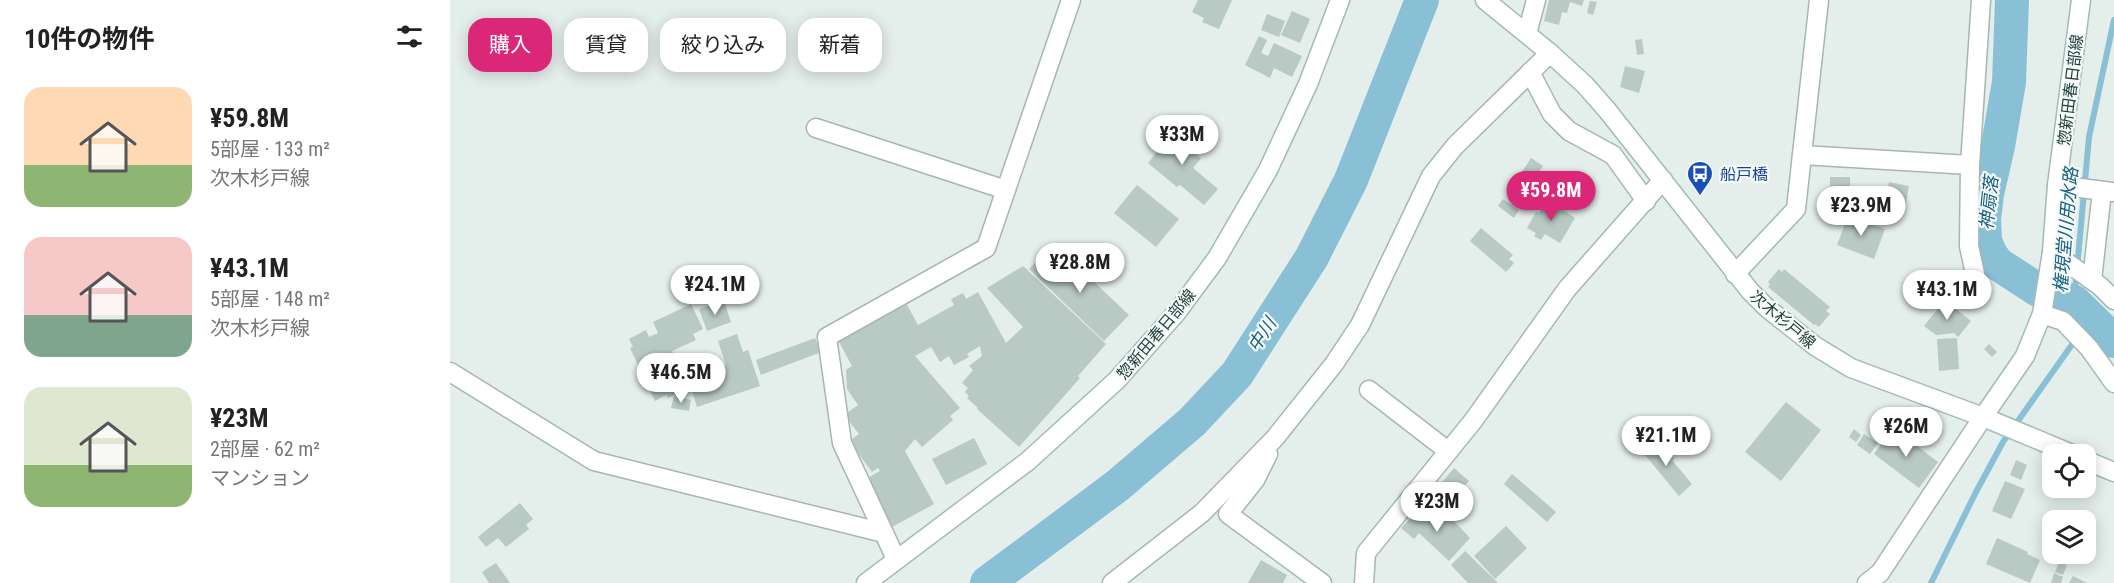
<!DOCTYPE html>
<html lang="ja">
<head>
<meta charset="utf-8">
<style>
	:root { --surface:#fff; --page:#f6f6f6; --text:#222; --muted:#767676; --accent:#db2777 }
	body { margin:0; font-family:"Roboto Condensed","Noto Sans JP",sans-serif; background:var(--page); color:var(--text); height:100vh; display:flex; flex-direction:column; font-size:22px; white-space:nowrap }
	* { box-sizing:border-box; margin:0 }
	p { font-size:20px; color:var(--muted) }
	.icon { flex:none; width:33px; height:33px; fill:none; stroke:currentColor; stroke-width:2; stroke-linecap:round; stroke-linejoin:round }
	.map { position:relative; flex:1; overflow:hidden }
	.panel { display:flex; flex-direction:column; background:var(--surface); width:450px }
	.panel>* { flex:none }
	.top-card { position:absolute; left:18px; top:18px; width:570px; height:54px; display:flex; gap:12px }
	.controls { position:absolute; left:1592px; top:444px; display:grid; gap:12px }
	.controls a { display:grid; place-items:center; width:54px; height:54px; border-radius:12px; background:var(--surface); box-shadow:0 3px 15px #0003; font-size:30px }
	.price { position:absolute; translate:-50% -51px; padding:0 14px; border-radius:21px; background:#fff; color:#222; font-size:20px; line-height:39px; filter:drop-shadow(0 2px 3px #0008) }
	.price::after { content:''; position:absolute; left:50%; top:36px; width:18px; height:14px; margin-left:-9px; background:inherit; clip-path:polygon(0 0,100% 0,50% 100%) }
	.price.selected { background:var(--accent); color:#fff }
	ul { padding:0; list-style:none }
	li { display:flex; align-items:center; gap:18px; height:150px; padding:0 24px }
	li span { display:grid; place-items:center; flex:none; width:168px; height:120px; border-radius:18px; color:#555 }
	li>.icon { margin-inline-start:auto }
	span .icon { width:72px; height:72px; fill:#fffc; stroke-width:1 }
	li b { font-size:26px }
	h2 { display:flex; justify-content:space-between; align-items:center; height:72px; padding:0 24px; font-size:26px }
	.tag { padding:0 21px; border-radius:18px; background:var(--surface); box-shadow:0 3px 15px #0003; font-size:21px; line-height:54px }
	.tag.selected { background:var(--accent); color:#fff }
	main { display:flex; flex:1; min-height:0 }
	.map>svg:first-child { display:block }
</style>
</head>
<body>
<main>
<section class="panel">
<h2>10件の物件<svg class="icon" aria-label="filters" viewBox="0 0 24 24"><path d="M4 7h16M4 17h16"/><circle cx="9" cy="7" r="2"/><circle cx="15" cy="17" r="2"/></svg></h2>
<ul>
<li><span style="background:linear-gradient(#ffd9b3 65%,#8fb573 0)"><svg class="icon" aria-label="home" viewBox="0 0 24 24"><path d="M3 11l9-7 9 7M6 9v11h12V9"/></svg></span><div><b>¥59.8M</b><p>5部屋 · 133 m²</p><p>次木杉戸線</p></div></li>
<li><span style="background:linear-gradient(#f6c9c9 65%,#7fa58c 0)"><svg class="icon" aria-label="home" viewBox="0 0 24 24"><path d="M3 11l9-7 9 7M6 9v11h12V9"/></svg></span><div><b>¥43.1M</b><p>5部屋 · 148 m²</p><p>次木杉戸線</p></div></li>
<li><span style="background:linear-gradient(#dfe7d0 65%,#8fb573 0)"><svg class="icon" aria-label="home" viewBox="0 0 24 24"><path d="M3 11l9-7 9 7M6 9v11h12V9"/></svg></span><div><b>¥23M</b><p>2部屋 · 62 m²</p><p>マンション</p></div></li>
</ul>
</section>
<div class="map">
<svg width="1664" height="583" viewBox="0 0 1664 583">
	<rect width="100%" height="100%" fill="#e4eeeb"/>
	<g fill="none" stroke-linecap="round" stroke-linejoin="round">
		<g stroke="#89c0d6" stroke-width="6">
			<path d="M1628,330L1624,302L1639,137L1664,20"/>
			<path d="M1481,583L1526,492L1553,442L1626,339"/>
		</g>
		<g stroke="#89c0d6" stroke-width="34">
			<path d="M1562,0L1559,82L1548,146L1537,194L1534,219L1535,241L1541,255L1548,264L1588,290L1624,302L1664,341"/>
			<path d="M537,583L667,486L742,422L787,374L862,257L901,180L972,0"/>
		</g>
	</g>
	<g fill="#b9c9c4">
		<path d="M748,0H782L769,29L752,22L754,18L742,12Z"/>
		<path d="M1099,0H1134L1132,6L1120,2L1117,13L1112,12L1109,25L1094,21Z"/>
		<path d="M1140,1L1147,2L1143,15L1137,13Z"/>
		<path d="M842,11L860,19L850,43L831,35Z"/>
		<path d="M817,14L835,21L829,37L811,30Z"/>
		<path d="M809,36L817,40L811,53L818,56L824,43L852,56L842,77L824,68L820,78L795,65Z"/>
		<path d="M1192,39L1194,54L1187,55L1185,40Z"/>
		<path d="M1175,66L1195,71L1189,93L1170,87Z"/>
		<path d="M728,125L743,137L732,150L735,152L739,148L751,158L743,168L768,189L754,205L730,185L727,187L698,163Z"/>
		<path d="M1081,158L1093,166L1089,172L1095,175L1078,202L1060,190Z"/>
		<rect x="1380" y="177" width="20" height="27"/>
		<path d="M1439,182L1459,186L1455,208L1434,204Z"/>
		<path d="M687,185L729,219L706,247L664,213Z"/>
		<path d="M1053,199L1069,210L1064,218L1048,206Z"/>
		<path d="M1097,199L1125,218L1110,243L1095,234L1091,240L1084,236L1086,233L1077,228L1086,212L1089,213Z"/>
		<path d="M1398,216L1435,229L1424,259L1387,245Z"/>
		<path d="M1031,228L1063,255L1059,259L1064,263L1056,272L1020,241Z"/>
		<path d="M609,249L679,315L654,341L579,269L589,259L592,262Z"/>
		<path d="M573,266L656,344L628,376L630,378L569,447L527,409L528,408L517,398L519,396L515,392L518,388L512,383L523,370L519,366L532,356L530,346L517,354L519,357L504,365L499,356L490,362L481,347L465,356L510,408L500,416L503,420L472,447L465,439L455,451L484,504L442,527L416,479L430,471L428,468L422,472L399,441L409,434L394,415L408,405L397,389L396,370L402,366L388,340L456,303L468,325L504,305L501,299L513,293L516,299L528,292L556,343L573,327L537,288Z"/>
		<path d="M1329,269L1332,272L1334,269L1380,307L1376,311L1380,314L1369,327L1365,324L1364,325L1318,287L1320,284L1318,282Z"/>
		<path d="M1495,300L1521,321L1508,337L1504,333L1486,335L1474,326Z"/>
		<path d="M274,301L281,322L257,331L249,309Z"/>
		<path d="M241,304L253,329L243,334L246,340L222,351L240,387L218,398L216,395L205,401L180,348L183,347L179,339L196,330L199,337L208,333L203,322Z"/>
		<path d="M287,334L293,352L298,350L310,386L247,407L240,385L248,383L245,375L276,365L268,341Z"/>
		<path d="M365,338L371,352L311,375L306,360Z"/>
		<path d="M1507,338L1509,369L1489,371L1487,339Z"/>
		<path d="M1539,344L1547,352L1542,357L1534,349Z"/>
		<path d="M224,396L241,400L239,411L221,408Z"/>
		<path d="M1336,402L1371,430L1331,481L1295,452Z"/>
		<path d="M1443,428L1488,462L1469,488L1424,454Z"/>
		<path d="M1404,429L1411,435L1406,442L1399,437Z"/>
		<path d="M1414,434L1428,443L1420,454L1407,445Z"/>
		<path d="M524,438L537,464L496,485L482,459Z"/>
		<path d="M1203,438L1214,452L1216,450L1224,459L1222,460L1242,484L1229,496L1190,449Z"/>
		<path d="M1566,460L1577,465L1571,480L1560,475Z"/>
		<path d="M1004,468L1019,481L1009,492L1012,495L1006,501L1002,498L997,504L984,492Z"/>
		<path d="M1062,474L1106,512L1097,522L1054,484Z"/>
		<path d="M1555,481L1575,489L1561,519L1542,511Z"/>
		<path d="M70,503L83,519L76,525L79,529L56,547L48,538L36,547L28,537Z"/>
		<path d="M970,508L982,520L990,511L999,520L1001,518L1020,538L999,561L969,533L964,539L951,528Z"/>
		<path d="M1056,526L1077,548L1045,579L1024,556Z"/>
		<path d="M1547,538L1578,552L1577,554L1590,560L1580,583L1536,564Z"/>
		<path d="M1015,551L1048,583H1018L1001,565Z"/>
		<path d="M811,560L837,575L833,583H798Z"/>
		<path d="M1609,562L1617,565L1613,575L1605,572Z"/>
		<path d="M46,563L60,583H39L32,572Z"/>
		<path d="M1604,573L1613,577L1611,583H1601Z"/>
		<path d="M1623,576L1637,583H1619Z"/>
	</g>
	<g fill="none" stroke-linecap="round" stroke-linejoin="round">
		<defs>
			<g id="minor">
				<path d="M1077,34L1086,0"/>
				<path d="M1080,72L1102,114L1119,131L1163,155L1196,201"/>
				<path d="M366,128L556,190"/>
				<path d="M1352,155L1520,165"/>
				<path d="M1607,185L1662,192"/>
				<path d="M1602,252L1650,286L1664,300"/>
				<path d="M1285,274L1346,209L1369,0"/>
				<path d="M1525,274L1519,246L1520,165L1531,0"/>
				<path d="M1642,280L1652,191"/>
				<path d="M1592,314L1613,321L1639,348L1664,383"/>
				<path d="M0,372L144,461L434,533"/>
				<path d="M919,390L998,451"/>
				<path d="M818,454L805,480L778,514L872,583"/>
				<path d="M446,559L392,443L377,337L536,248L621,0"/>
				<path d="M662,583L752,513L825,438L884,364L910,325L981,176L1005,146L1100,53"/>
				<path d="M914,583L916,553L1023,421L1117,289L1213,180"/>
				<path d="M1417,583L1430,573L1533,417"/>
			</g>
			<g id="secondary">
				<path d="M1035,0L1100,53L1135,85L1157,110L1300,291L1317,308L1365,346L1401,368L1533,417L1622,454"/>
				<path d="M1533,417L1575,356L1592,314L1602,252L1607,185L1631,0"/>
				<path d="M1635,460L1664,472"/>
				<path d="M416,583L578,461L667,380L727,312L767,258L818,170L858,84L890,0"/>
			</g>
		</defs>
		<use href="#minor" stroke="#a6b7b3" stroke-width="21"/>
		<use href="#secondary" stroke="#a1bbb5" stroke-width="21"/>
		<use href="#minor" stroke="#fff" stroke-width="18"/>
		<use href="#secondary" stroke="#fff" stroke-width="18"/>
	</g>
	<defs>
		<symbol id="bus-pin" viewBox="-11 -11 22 30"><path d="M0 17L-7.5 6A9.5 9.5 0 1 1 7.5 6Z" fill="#1a4fb4" stroke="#f5faf8"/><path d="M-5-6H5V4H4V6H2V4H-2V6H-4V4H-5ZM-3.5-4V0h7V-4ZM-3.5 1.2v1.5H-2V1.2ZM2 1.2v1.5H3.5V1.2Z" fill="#fff"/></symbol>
	</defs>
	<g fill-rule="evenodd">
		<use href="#bus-pin" x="1235" y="159" width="30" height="40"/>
	</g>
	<g text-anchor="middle" stroke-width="4.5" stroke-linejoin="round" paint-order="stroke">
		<g font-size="16" fill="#22413d" stroke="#f5faf8">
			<text transform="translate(1620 90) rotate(-83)" y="6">惣新田春日部線</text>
			<text transform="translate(1333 319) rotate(40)" y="6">次木杉戸線</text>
			<text transform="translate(706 334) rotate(-50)" y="6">惣新田春日部線</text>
		</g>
		<g font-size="16" fill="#164399" stroke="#f5faf8" text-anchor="start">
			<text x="1270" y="180">船戸橋</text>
		</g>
		<g font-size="18" font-style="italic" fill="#186181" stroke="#f5faf8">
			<text transform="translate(1539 203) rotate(-84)" y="6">神扇落</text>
			<text transform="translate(1616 230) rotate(-85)" y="6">権現堂川用水路</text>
			<text transform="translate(812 335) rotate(-57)" y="6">中川</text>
		</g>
	</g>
</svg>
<div class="controls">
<a><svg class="icon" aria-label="locate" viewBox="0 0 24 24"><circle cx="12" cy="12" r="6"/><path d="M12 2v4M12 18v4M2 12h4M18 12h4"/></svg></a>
<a><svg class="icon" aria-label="layers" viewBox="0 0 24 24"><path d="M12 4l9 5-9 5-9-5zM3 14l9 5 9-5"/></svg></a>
</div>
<b class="price" style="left:732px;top:166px">¥33M</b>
<b class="price selected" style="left:1101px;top:222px">¥59.8M</b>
<b class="price" style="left:1411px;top:237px">¥23.9M</b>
<b class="price" style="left:630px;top:294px">¥28.8M</b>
<b class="price" style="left:265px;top:316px">¥24.1M</b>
<b class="price" style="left:1497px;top:321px">¥43.1M</b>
<b class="price" style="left:231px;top:404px">¥46.5M</b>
<b class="price" style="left:1456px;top:458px">¥26M</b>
<b class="price" style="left:1216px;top:467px">¥21.1M</b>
<b class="price" style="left:987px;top:533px">¥23M</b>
<div class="top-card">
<a class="tag selected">購入</a>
<a class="tag">賃貸</a>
<a class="tag">絞り込み</a>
<a class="tag">新着</a>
</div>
</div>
</main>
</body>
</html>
